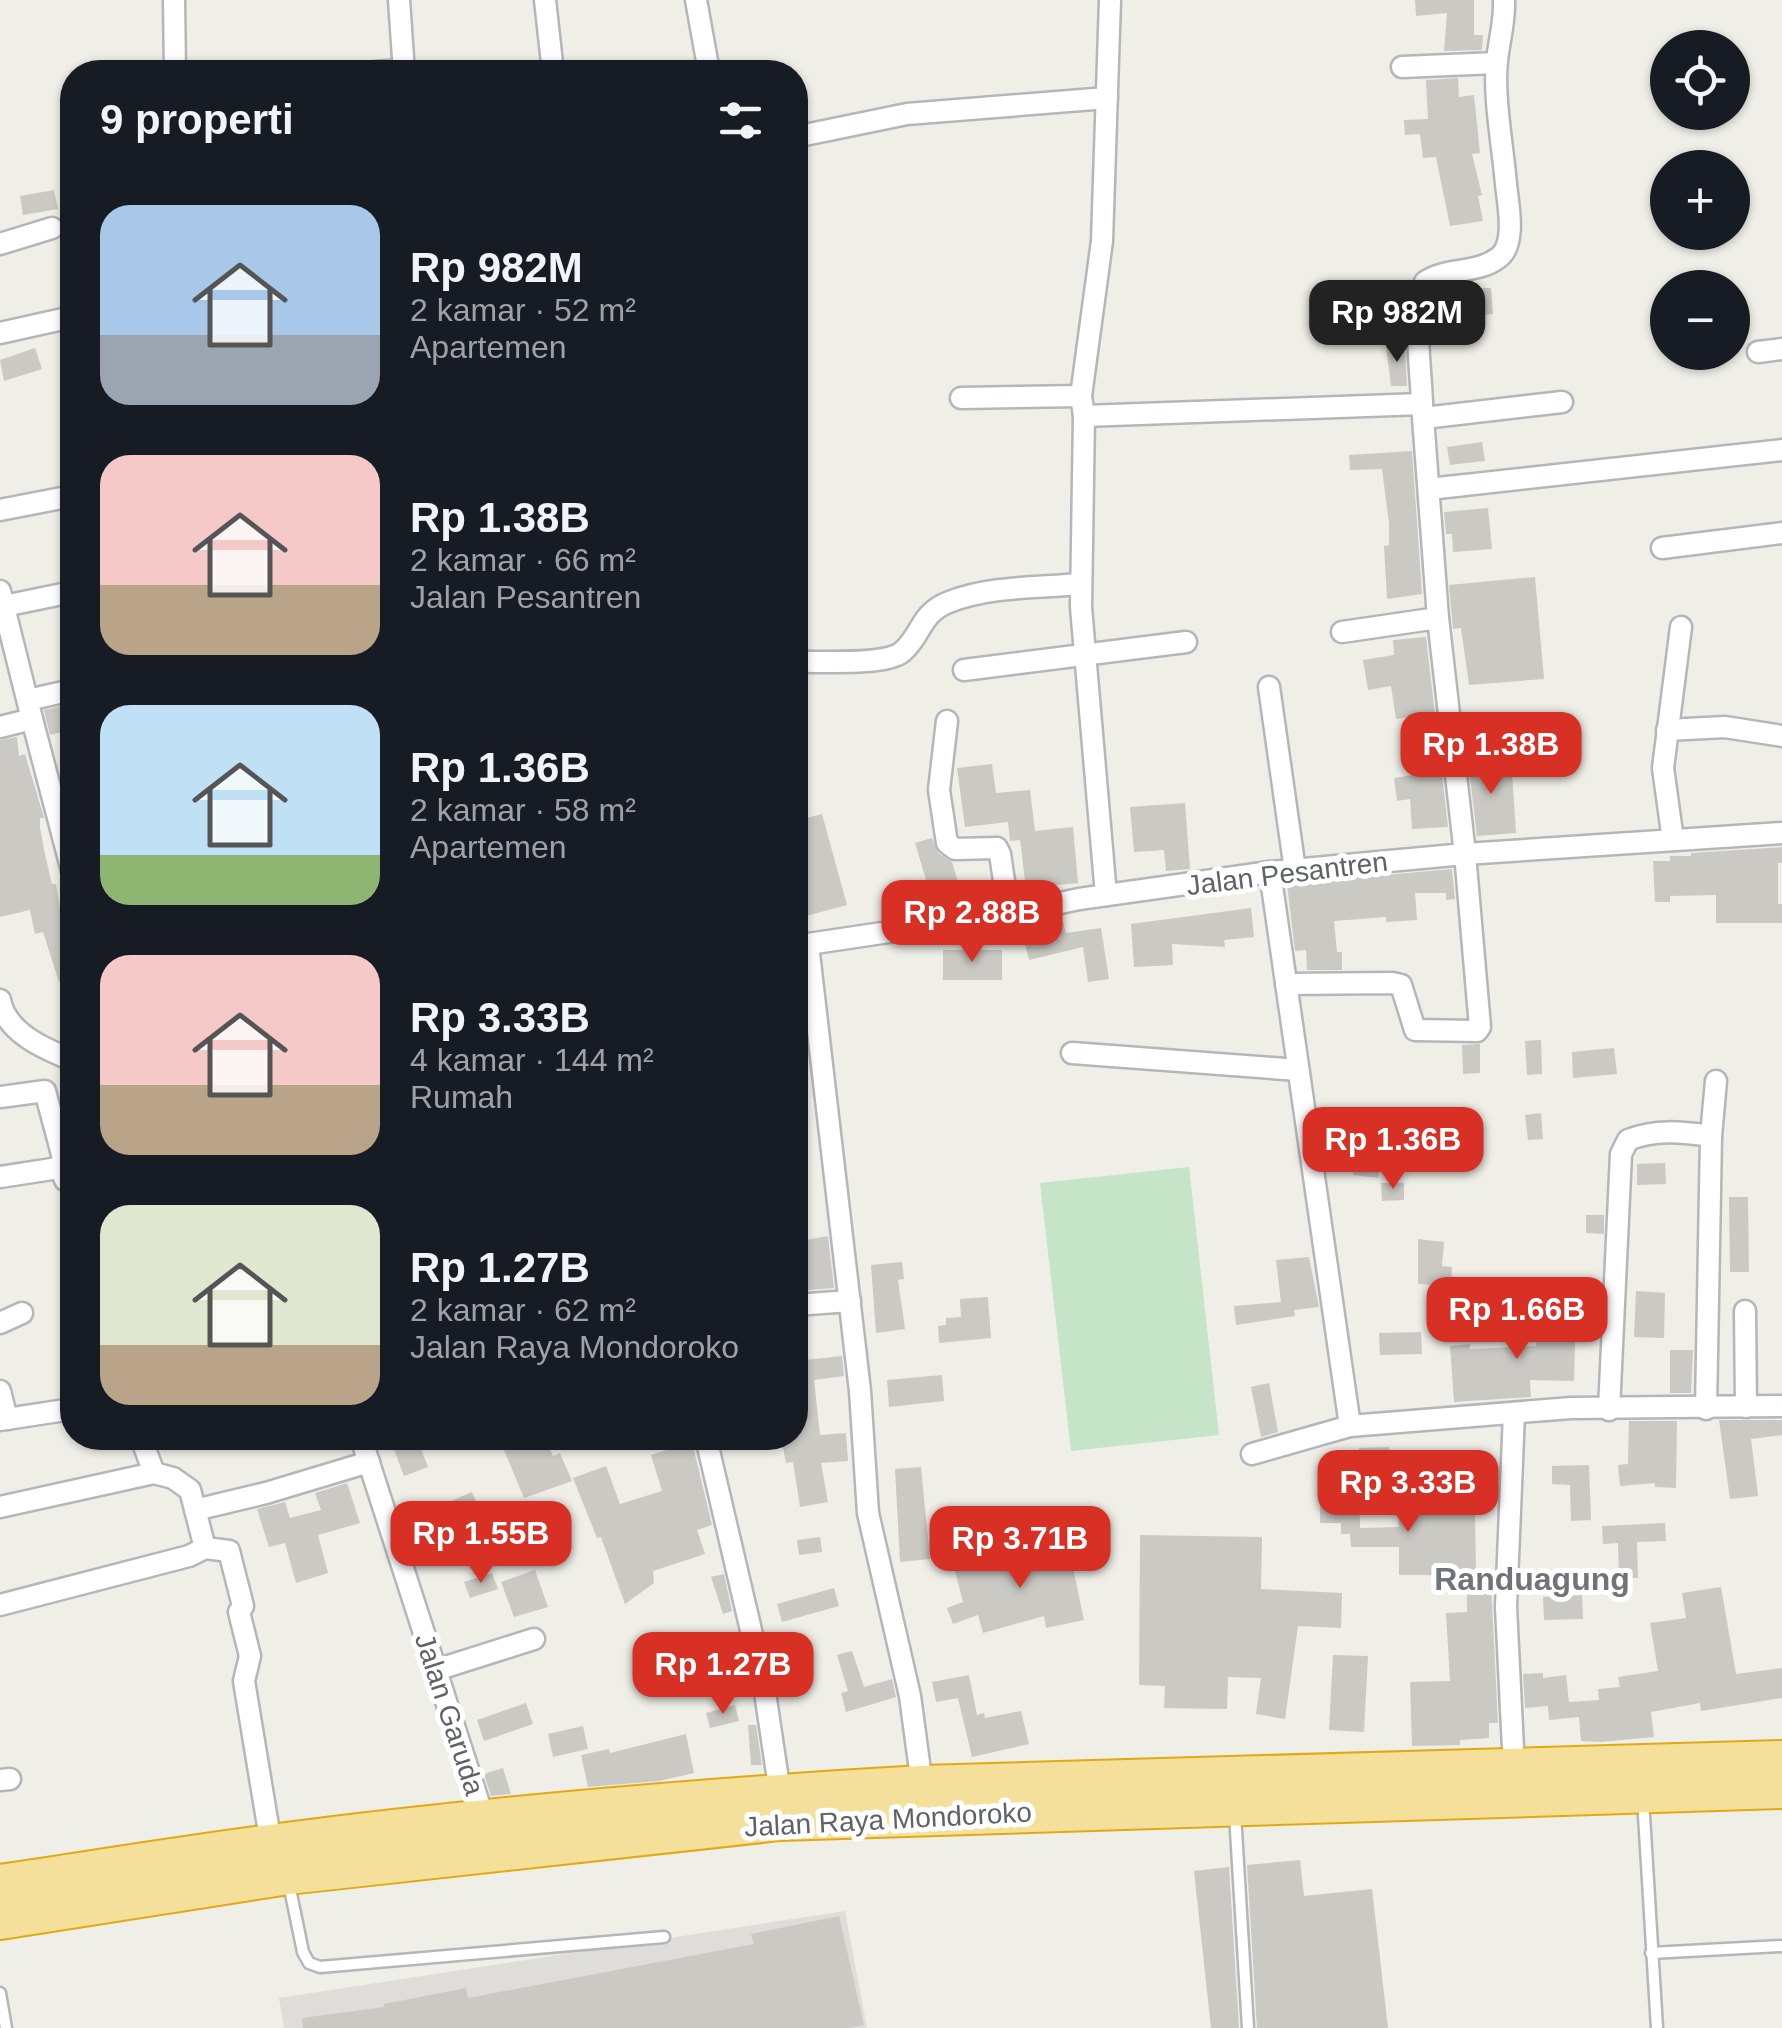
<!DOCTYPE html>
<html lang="id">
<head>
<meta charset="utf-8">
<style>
	:root { --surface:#171b24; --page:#20242c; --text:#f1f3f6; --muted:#9ea1a6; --accent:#d93025 }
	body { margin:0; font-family:Arial,sans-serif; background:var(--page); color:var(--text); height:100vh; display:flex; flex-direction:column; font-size:38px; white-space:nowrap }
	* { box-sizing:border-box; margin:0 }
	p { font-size:32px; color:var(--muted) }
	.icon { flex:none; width:55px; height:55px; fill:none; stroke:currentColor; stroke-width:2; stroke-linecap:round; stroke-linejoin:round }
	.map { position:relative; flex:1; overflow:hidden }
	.side { position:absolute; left:60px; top:60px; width:748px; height:1390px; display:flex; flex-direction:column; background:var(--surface); border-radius:40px; box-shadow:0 2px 8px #0004 }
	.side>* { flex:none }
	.controls { position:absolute; left:1650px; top:30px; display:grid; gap:20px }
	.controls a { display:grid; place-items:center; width:100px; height:100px; border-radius:50%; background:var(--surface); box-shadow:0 2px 8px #0004; font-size:50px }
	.price { position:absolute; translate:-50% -85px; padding:0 22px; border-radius:20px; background:var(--accent); color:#fff; font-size:32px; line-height:65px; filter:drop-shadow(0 2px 5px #0008) }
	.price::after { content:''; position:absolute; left:50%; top:60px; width:30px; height:22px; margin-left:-15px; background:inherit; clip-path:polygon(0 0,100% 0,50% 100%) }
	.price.on { background:#222; color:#fff }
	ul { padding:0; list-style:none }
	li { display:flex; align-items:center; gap:30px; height:250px; padding:0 40px }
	li span { display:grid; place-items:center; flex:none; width:280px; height:200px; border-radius:30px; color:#555 }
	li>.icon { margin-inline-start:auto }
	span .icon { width:120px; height:120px; fill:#fffc; stroke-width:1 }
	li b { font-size:42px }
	h2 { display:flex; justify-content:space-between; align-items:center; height:120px; padding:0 40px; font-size:42px }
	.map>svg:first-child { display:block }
</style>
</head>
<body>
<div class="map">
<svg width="1782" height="2028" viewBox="0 0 1782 2028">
	<rect width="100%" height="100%" fill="#efeee7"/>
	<path fill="#deddd9" d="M845,1911L867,2028H284L279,1998Z"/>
	<path fill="#c6e4c8" d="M1189,1167L1219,1435L1071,1451L1040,1183Z"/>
	<g fill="#cbc9c4">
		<path d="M1415,0H1474V35H1483L1482,50L1444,51L1447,13L1416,16Z"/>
		<path d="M1458,78L1459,97L1474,95L1480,153L1472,154L1482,195L1478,196L1483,221L1450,226L1436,157L1423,158L1420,134L1405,135L1404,120L1428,119L1426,80Z"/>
		<path d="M54,190L58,209L23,215L20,196Z"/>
		<path d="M1450,288H1491L1493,314L1450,319Z"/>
		<path d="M1405,344L1407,386H1391L1386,346Z"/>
		<path d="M35,348L42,369L4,381L0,360Z"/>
		<path d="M1482,442L1485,461L1450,465L1447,447Z"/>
		<path d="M1412,451L1422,594L1387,599L1384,546L1389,545V523L1382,469L1350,470L1349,455Z"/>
		<path d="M1488,508L1492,549L1453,552L1452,534H1446L1444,512Z"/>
		<path d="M1535,577L1544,679L1469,685L1461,628L1453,629L1449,585Z"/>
		<path d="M1426,637L1448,827L1412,829L1410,799L1397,801L1394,778L1425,773L1421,716L1396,719L1391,686L1368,690L1363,660L1394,655L1393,640Z"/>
		<path d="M72,704V729L50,735L44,710Z"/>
		<path d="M1500,713L1502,734L1476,736L1473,717Z"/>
		<path d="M17,737L19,756L25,754L44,818H40V827L44,850L52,884H56L64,932L68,931L72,951V978L59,982L43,932L35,934L30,910L0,917V740Z"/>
		<path d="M1484,748L1488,773L1512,771L1516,833L1477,836L1467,752Z"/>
		<path d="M992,764L996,793L1030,790L1035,831L1073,827L1078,883L1026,888L1020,840L1010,841L1008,822L965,827L957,768Z"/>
		<path d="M1185,803L1190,869L1166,871L1164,850L1134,852L1130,807Z"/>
		<path d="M822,814L847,905L795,919V821Z"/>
		<path d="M932,838L938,853L952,862L959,885L930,893L915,843Z"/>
		<path d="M1782,847V863H1778V904H1782V923H1716V895L1670,896V902H1655L1653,861H1670V856H1691V853Z"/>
		<path d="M1452,869L1455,899L1446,900V893H1415L1417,920L1386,922V917L1334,921L1337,952H1342V970H1307L1306,950L1295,951L1287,884Z"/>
		<path d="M1251,908L1254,937L1224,940L1225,947L1172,944L1173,965L1134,967L1131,924Z"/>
		<path d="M1063,922L1066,933L1101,928L1109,979L1088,982L1083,947L1029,960L1022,932Z"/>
		<rect x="943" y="950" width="59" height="30"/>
		<path d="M1541,1040L1542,1074L1527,1075L1525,1041Z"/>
		<path d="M1480,1044V1073L1463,1074L1462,1045Z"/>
		<path d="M1614,1048L1617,1074L1573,1078L1572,1052Z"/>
		<path d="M1541,1113L1543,1139L1528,1140L1525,1115Z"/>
		<path d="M1355,1152L1380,1155L1378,1178L1353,1175Z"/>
		<path d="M1665,1163L1666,1184L1637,1185V1164Z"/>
		<path d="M1381,1183H1404V1200L1382,1201Z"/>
		<path d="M1729,1197H1748L1749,1272H1730Z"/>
		<path d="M1586,1215H1604V1234L1586,1233Z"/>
		<path d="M828,1236L834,1288L795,1291V1242Z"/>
		<path d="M1418,1239L1444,1242L1442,1266L1452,1267L1451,1286L1418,1284Z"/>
		<path d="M1309,1257L1319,1307L1294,1310L1295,1316L1236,1325L1234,1306L1281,1302L1276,1260Z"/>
		<path d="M902,1262L904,1279L898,1280L905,1329L876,1333L871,1265Z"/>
		<path d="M1636,1291L1665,1293L1664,1338L1634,1337Z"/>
		<path d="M988,1297L991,1338L939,1343L938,1326L946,1325V1318L961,1317L960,1299Z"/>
		<path d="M1537,1311L1576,1312L1574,1381L1530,1380L1531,1397L1454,1402L1450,1346L1470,1344V1349L1536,1346Z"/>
		<path d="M1421,1332L1422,1354L1380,1355L1379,1333Z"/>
		<path d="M1670,1350H1693L1691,1393H1670Z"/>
		<path d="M842,1356L844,1376L814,1380L820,1435L846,1433L848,1461L821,1463L828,1502L800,1507L793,1462L786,1463L781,1438H797L795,1361Z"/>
		<path d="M942,1375L944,1401L889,1407L887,1380Z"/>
		<path d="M1269,1383L1278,1432L1261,1437L1251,1387Z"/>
		<path d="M1719,1420H1782V1435L1751,1439L1758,1496L1730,1499Z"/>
		<path d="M1629,1421H1677L1676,1488L1655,1487V1483L1620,1486L1618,1465L1628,1464Z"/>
		<path d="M417,1438L428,1467L404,1476L393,1447Z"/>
		<path d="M534,1438H545L553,1456L560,1453L572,1481L524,1498L504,1450Z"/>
		<path d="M692,1442L712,1525L697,1530L705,1554L653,1571L654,1583L625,1604L601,1537L597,1538L573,1478L606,1466L620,1504L662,1491L651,1455Z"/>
		<path d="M1389,1447L1393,1486L1360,1487L1359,1448Z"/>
		<path d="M1589,1465L1591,1520L1571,1521L1570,1485L1552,1484V1466Z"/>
		<path d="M921,1467L930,1559L900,1562L895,1469Z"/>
		<path d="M347,1483L360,1523L318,1535L328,1573L296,1583L285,1543L269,1547L257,1509L285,1502L290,1518L321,1510L315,1493Z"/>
		<path d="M1359,1485L1360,1528L1399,1527L1398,1512H1475L1476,1575H1399V1547H1351L1350,1534H1341V1523H1320V1486Z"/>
		<path d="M472,1492L480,1510L430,1530L422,1509L441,1502L442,1505Z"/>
		<path d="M1665,1523L1666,1541L1637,1542L1638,1578H1619L1618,1543L1603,1544L1602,1526Z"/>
		<path d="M559,1534L567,1557L541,1565L534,1542Z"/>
		<path d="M1140,1535L1262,1537L1261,1589L1342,1593L1341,1628L1298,1626L1285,1719L1256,1714L1261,1678L1228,1677L1227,1709L1164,1708L1165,1686L1139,1685Z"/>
		<path d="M820,1537L822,1552L799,1555L797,1540Z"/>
		<path d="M1068,1544L1084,1620L1046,1628L1044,1616L983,1633L978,1615L953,1624L947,1608L963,1602L954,1567L968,1563L971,1571L1025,1553Z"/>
		<path d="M535,1570L548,1607L514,1617L501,1582Z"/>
		<path d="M492,1573L498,1589L470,1598L464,1582Z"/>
		<path d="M724,1574L732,1611L723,1614L711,1577Z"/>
		<path d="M1467,1585H1491L1498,1723H1489V1738L1460,1740V1745L1412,1746L1410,1682L1450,1681L1446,1613L1467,1612Z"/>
		<path d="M1721,1587L1736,1674L1782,1668V1698L1701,1711L1700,1703L1651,1712L1654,1737L1601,1742L1581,1741L1579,1717L1549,1720L1548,1706L1525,1708L1523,1674L1543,1673V1678L1566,1675L1569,1702L1599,1700L1598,1689L1620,1687L1618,1677L1658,1671L1650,1623L1686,1618L1682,1593Z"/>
		<path d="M834,1588L839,1606L782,1622L777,1604Z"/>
		<path d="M1582,1595L1583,1619L1544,1620L1543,1597Z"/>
		<path d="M741,1649L750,1686L737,1690L725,1654Z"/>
		<path d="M852,1651L864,1687L892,1679L896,1697L846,1712L841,1693L848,1691L837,1655Z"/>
		<path d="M1333,1655L1368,1656L1364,1732L1329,1730Z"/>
		<path d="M666,1669L671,1686L644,1694L639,1677Z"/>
		<path d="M969,1675L977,1715L984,1713L985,1718L1021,1711L1029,1744L972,1757L958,1698L936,1702L932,1682Z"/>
		<path d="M526,1703L533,1724L484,1741L477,1720Z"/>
		<path d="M735,1705L739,1721L710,1728L706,1713Z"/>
		<path d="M748,1725H756L762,1765H751Z"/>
		<path d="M583,1726L588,1749L553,1757L548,1734Z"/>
		<path d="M686,1734L694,1773L659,1781L588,1787L581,1755L609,1749L610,1753Z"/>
		<path d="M503,1768L511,1794L491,1796L484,1774Z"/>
		<path d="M1300,1860L1304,1896L1372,1889L1388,2028H1257L1247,1865Z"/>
		<path d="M1229,1867L1239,2028H1211L1194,1871Z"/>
		<path d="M839,1916L864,2025L850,2028H303L302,2018L384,2007V2004L466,1988L468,1998L754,1944L751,1934Z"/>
	</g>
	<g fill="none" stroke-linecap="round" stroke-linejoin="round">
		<defs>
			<g id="lane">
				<path d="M1643,1799L1657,2028"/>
				<path d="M1235,1814L1248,2028"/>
				<path d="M289,1884L303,1952L309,1963L320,1967L664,1937"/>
				<path d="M1651,1953L1782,1946"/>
				<path d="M0,1993L6,2028"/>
			</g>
			<g id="street">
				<path d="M174,0L175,72"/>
				<path d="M399,0L404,72"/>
				<path d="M545,0L553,72"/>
				<path d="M696,0L709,72"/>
				<path d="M1402,67L1496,63"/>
				<path d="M375,72L404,70"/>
				<path d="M795,137L907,114L1107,98"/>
				<path d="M0,244L52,228"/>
				<path d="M0,333L72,317"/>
				<path d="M1758,352L1782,349"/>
				<path d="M961,398L1081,396"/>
				<path d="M1422,404C1421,366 1412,318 1425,282C1447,267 1477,274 1498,258C1517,245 1508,204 1506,184C1503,148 1493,95 1497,61C1499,40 1505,22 1504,0"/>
				<path d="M1084,416L1422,404L1438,618L1465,854L1480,1027L1477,1031L1415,1030L1401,985L1392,983L1286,984"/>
				<path d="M1424,418L1562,402"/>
				<path d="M1429,489L1782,450"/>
				<path d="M0,510L72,496"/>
				<path d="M1662,548L1782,533"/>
				<path d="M0,591L32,719"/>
				<path d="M4,606L72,592"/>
				<path d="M1342,632L1438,618"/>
				<path d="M795,662C819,661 885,666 902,652C923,634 919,614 949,602C989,586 1037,588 1080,584"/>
				<path d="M964,670L1186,642"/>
				<path d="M1269,687L1295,870"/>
				<path d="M28,700L72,690"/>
				<path d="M947,721L939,790L947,843L955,849L997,848L1000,854L1009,914"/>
				<path d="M0,727L32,719L72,871"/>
				<path d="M1667,730L1725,727L1782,736"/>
				<path d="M1673,840L1663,768L1681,627"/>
				<path d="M1270,872L1350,1426"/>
				<path d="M1106,895L1081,607L1084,416L1081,396L1102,241L1110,0"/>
				<path d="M808,945L860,1391L868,1513L910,1696L922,1785"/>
				<path d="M795,946L1009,914L1079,899L1270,872L1465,854L1782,833"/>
				<path d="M0,1000C6,1033 45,1049 72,1060"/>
				<path d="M1072,1053L1298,1070"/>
				<path d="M0,1097L45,1091L63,1158L60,1166L52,1169L0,1177"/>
				<path d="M1711,1136L1716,1081"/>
				<path d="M60,1166L65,1180L72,1183"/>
				<path d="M795,1305L850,1301"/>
				<path d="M1745,1311L1746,1407"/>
				<path d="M0,1323L22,1313"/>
				<path d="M0,1391L7,1419"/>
				<path d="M1609,1410L1621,1154L1628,1140C1655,1129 1682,1132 1711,1136L1706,1409"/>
				<path d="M0,1420L72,1409"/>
				<path d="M141,1438L154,1473"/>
				<path d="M361,1438L484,1819"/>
				<path d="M706,1438L764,1686L780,1793"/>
				<path d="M1252,1454L1350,1426L1571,1408L1782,1406"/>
				<path d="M0,1507L154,1473"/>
				<path d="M195,1510L266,1493L369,1462"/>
				<path d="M205,1548L229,1551L243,1606L239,1612L250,1656L244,1681L271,1844"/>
				<path d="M0,1605L189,1556L205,1548L190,1490L173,1478L154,1473"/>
				<path d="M436,1670L534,1639"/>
				<path d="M1514,1769L1506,1607L1514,1413"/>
				<path d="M0,1780L10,1779"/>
			</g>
			<g id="highway">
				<path d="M0,1884C95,1870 191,1854 286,1842C497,1815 710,1797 922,1785L1782,1760"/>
				<path d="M0,1920L288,1875L780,1821L1782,1789"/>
			</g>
		</defs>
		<use href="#lane" stroke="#b4b7ba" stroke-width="15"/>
		<use href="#street" stroke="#b4b7ba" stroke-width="25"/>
		<use href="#highway" stroke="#e1aa15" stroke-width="42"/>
		<use href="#lane" stroke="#fff" stroke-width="10"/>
		<use href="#street" stroke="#fff" stroke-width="20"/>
		<use href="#highway" stroke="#f4e09a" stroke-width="38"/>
	</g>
	<g text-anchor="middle" stroke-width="10" stroke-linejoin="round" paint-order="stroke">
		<g font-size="28" fill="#5f6266" stroke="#fff">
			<text transform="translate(1287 873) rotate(-7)" y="10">Jalan Pesantren</text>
			<text transform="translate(450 1714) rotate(72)" y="10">Jalan Garuda</text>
			<text transform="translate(888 1819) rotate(-3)" y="10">Jalan Raya Mondoroko</text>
		</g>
		<g font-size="32" font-weight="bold" fill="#707478" stroke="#fff">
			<text x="1532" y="1590">Randuagung</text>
		</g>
	</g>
</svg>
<div class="controls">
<a><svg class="icon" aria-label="locate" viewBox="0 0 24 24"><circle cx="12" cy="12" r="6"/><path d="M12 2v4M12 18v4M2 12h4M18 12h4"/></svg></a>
<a>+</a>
<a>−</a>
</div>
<b class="price on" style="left:1397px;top:365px">Rp 982M</b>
<b class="price" style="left:1491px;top:797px">Rp 1.38B</b>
<b class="price" style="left:972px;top:965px">Rp 2.88B</b>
<b class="price" style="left:1393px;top:1192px">Rp 1.36B</b>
<b class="price" style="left:1517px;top:1362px">Rp 1.66B</b>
<b class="price" style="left:1408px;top:1535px">Rp 3.33B</b>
<b class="price" style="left:481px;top:1586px">Rp 1.55B</b>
<b class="price" style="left:1020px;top:1591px">Rp 3.71B</b>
<b class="price" style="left:723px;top:1717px">Rp 1.27B</b>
<section class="side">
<h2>9 properti<svg class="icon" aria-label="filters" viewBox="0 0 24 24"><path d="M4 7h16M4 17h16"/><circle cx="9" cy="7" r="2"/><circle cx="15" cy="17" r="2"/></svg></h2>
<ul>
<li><span style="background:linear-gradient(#a9c7e8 65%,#9aa5b1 0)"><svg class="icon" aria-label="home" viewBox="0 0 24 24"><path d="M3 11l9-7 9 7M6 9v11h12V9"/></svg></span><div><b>Rp 982M</b><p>2 kamar · 52 m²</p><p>Apartemen</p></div></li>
<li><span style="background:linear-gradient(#f6c9c9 65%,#b9a48a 0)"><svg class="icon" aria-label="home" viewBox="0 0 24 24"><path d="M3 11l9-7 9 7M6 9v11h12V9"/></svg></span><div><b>Rp 1.38B</b><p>2 kamar · 66 m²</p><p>Jalan Pesantren</p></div></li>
<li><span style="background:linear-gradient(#bfe0f5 75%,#8fb573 0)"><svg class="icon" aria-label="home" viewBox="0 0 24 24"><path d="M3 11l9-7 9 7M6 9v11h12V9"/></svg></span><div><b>Rp 1.36B</b><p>2 kamar · 58 m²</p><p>Apartemen</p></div></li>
<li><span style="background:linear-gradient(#f6c9c9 65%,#b9a48a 0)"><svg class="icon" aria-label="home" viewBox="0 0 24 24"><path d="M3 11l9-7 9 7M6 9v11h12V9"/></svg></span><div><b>Rp 3.33B</b><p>4 kamar · 144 m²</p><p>Rumah</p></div></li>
<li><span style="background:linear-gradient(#dfe7d0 70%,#b9a48a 0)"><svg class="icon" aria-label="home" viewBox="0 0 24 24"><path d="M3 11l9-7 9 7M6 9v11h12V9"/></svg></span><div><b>Rp 1.27B</b><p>2 kamar · 62 m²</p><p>Jalan Raya Mondoroko</p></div></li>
</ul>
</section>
</div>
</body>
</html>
